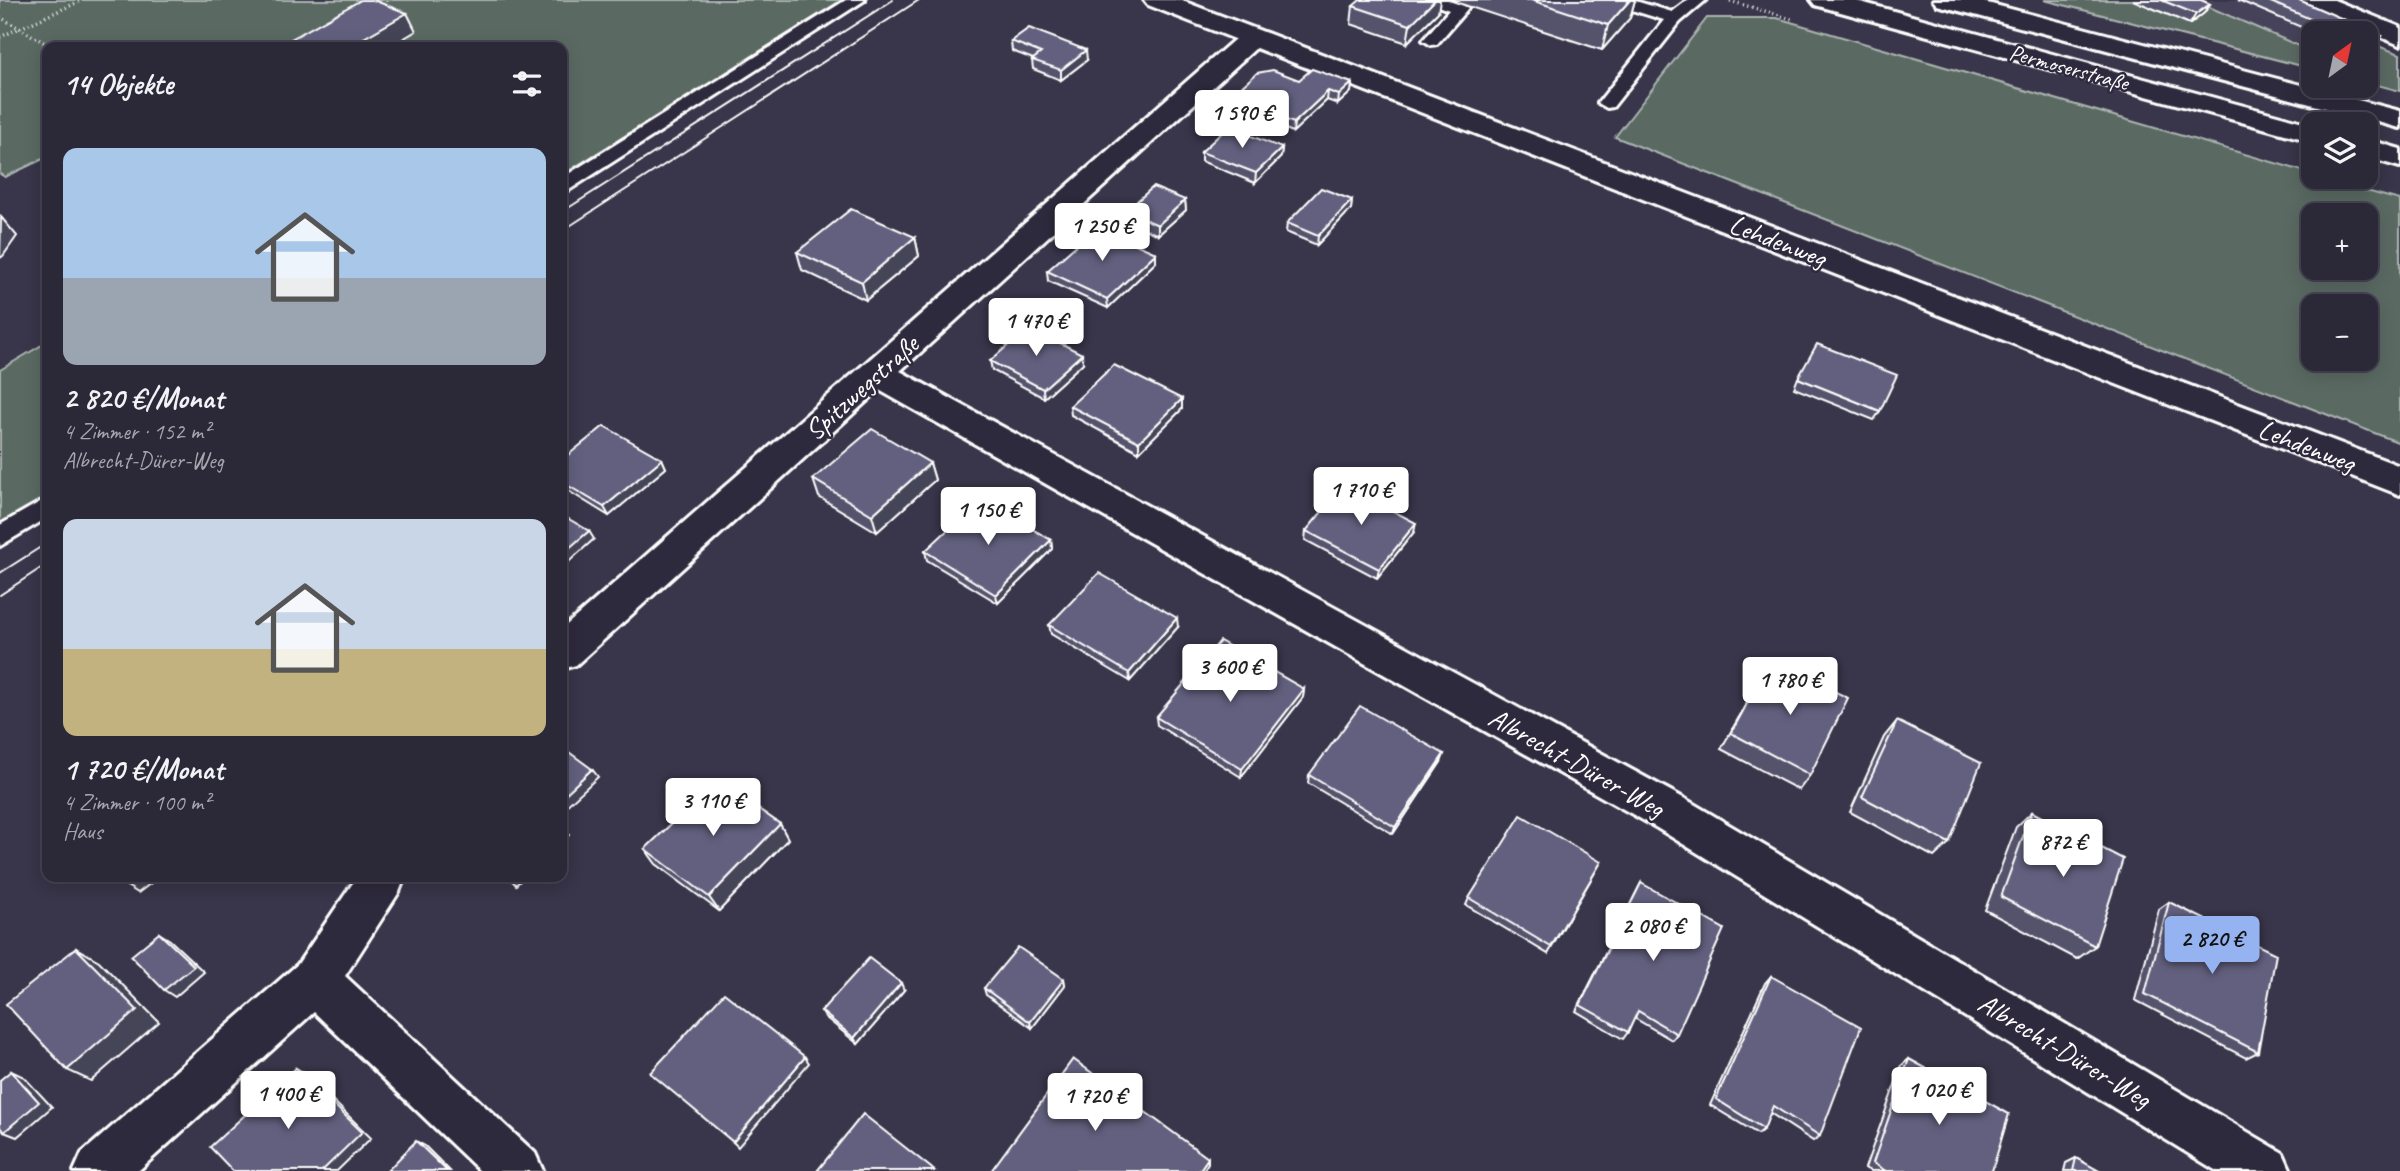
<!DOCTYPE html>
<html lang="de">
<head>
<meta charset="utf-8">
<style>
	:root { --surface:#2b2838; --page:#373443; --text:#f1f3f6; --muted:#a6a6ae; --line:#474453; --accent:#95b2f1 }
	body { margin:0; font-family:Caveat,sans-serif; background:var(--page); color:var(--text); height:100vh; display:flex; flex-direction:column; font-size:26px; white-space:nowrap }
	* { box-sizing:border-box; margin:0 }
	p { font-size:23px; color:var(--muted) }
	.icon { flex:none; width:38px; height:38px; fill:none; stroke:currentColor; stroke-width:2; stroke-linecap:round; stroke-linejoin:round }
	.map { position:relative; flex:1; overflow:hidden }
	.sheet { position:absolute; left:42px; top:42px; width:525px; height:840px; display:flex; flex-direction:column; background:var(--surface); border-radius:14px; box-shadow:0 4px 18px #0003,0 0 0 2px var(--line) }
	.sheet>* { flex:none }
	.needle { width:46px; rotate:33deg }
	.controls { position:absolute; left:2301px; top:21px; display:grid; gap:14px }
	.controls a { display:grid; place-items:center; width:77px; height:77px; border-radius:14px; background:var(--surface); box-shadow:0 4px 18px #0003,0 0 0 2px var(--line); font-size:35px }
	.price { position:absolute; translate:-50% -60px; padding:0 16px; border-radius:7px; background:#fff; color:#222; font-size:23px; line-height:46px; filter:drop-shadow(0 2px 4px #0008) }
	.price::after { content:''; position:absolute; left:50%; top:42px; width:21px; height:16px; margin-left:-10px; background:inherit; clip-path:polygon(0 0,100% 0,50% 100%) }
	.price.current { background:var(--accent); color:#111 }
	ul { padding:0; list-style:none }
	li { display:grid; align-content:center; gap:14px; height:371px; padding:0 21px }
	li span { display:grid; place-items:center; height:217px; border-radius:14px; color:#555 }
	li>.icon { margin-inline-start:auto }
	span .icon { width:126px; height:126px; fill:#fffc; stroke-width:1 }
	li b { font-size:30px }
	h2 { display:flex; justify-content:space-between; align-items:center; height:84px; padding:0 21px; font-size:30px }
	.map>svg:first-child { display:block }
</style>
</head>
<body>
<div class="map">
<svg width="2400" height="1171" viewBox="0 0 2400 1171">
	<rect width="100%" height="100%" fill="#39354a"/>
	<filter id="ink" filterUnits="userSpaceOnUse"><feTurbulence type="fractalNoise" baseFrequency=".0143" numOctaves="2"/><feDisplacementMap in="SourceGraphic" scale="14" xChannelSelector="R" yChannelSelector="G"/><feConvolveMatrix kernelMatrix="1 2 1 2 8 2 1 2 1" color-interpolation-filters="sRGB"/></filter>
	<g filter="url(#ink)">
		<path fill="#45425a" d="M2133,0H2271L2348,33H2314L2313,52L2209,8L2190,24Z"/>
		<g fill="#5a6b63" stroke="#acb5b1" stroke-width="2" fill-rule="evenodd">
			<path d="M0,0H842L562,175V47H47V157L5,177L0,174Z"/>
			<path d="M2044,0H2133L2190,24L2209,7L2313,52V69Z"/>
			<path d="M1707,18H1777L2313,174L2314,177L2400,200V443L1615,137ZM2314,215H2366V268H2314ZM2366,306V359H2314V306Z"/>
			<path d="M2375,45L2400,54V91L2366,82V52Z"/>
			<path d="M47,342V496L0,526V370Z"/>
		</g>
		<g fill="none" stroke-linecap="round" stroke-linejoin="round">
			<defs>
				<g id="lane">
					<path d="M846,0H865L569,190L562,192V178Z"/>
					<path d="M1427,0H1452L1468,8L1437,44L1431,45L1423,40L1449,10L1429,3Z"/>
					<path d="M1607,0H1632L1672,12L1688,0H1706L1680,22L1613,107L1607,108L1598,103L1664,20L1609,3Z"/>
					<path d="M47,498V518L0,546V525Z"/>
				</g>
				<g id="street">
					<path d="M1144,0H1180L2400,466V495L1256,48L900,371L1687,800L2283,1153L2291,1171H2217L1657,828L879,390L576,665L562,669V629L1235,39L1148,5Z"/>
					<path d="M2299,0H2334L2400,27V45L2303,5Z"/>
					<path d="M357,877H405L399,892L345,976L535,1153L543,1171H480L314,1012L138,1171H74L82,1153L298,964Z"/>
				</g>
				<g id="primary">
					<path d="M1811,0H1853L2314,125V142L1815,5Z"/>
					<path d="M1933,0H1976L2400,111V128L1937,5Z"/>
					<path d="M2366,139L2400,149V167L2366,157Z"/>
				</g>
			</defs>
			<use href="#lane" stroke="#fff" stroke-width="6"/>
			<use href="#street" stroke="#fff" stroke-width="6"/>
			<use href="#primary" stroke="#fff" stroke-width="6"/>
			<g stroke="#fff" stroke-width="3.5" stroke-dasharray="1 3.5" stroke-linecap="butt">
				<path d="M1730,1L1792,19"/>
				<path d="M0,17L52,47"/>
				<path d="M0,37L83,0"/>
			</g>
			<use href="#lane" fill="#2f2a3d" fill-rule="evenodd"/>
			<use href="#street" fill="#2f2a3d" fill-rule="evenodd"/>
			<use href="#primary" fill="#2f2a3d" fill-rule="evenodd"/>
			<g stroke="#fff" stroke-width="2">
				<path d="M562,212L893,0"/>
				<path d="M562,231L919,0"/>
				<path d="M0,573L47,543"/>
				<path d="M0,595L47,564"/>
			</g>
		</g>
		<g fill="#54536c" stroke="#fff" stroke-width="2">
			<path d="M1449,0H1635L1630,18L1602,50Z"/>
			<path d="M2133,0H2201L2210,4L2204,13L2190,24Z"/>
			<path d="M2238,0H2299L2382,36L2375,45L2366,52V33H2315Z"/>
			<path d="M1353,6L1438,12L1407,43L1351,24Z"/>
			<path d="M1011,41L1087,60L1061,80L1033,69L1032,60L1033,59L1012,51Z"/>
			<path d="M1299,80L1352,83L1351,92L1338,104L1327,100L1293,132L1229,107V98Z"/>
			<path d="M1282,148L1281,157L1255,183L1201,161V152Z"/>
			<path d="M1185,200L1186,210L1158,235L1127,221L1126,211Z"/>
			<path d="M1352,200L1351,209L1317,245L1286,232L1287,223Z"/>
			<path d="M915,237L919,256L866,300L802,270L797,252Z"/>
			<path d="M1156,253V262L1108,308L1048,281L1047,271Z"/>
			<path d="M990,361L1083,363L1044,398L992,370Z"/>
			<path d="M1798,378L1880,411L1874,420L1794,388Z"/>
			<path d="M1182,399V409L1139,452L1071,415L1070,406Z"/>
			<path d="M662,459L666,468L609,516L562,487V460Z"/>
			<path d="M930,463L935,480L877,532L819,497L813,479Z"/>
			<path d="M1306,531L1414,532L1377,578L1305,540Z"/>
			<path d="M1051,540L1052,549L998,603L927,560L925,551Z"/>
			<path d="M1049,625L1178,627L1130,681L1051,634Z"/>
			<path d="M1771,660L1810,775L1799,790L1721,749Z"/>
			<path d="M1304,689L1303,697L1241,777L1157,725L1156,717Z"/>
			<path d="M1897,721L1949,843L1934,857L1850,812L1884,737Z"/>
			<path d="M1444,754L1441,762L1393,834L1308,783L1309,775Z"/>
			<path d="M2032,812L2095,946L2077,959L1985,910L2016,827Z"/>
			<path d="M780,824L788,839L719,911L656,864L645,849Z"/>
			<path d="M1601,862L1548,954L1466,905L1469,898Z"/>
			<path d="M1641,883L1677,1034L1672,1040L1634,1018L1628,1032L1623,1039L1576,1011Z"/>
			<path d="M2169,902L2258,1052L2246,1058L2135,1000L2159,909Z"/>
			<path d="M1771,976L1820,1136L1813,1141L1770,1113L1764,1129L1758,1134L1710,1105L1765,983Z"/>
			<path d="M1064,979L1065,985L1032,1028L986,995L984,988Z"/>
			<path d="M904,990L858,1044L825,1017L821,1011Z"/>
			<path d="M1909,1059L1992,1171H1870L1865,1168L1902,1065Z"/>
			<path d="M2076,1158L2099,1171H2064L2066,1163Z"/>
		</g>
		<g fill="#454458" stroke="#fff" stroke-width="2">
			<path d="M1435,0H1440L1438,12L1407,43L1410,25Z"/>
			<path d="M1630,0H1635L1630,18L1602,50L1608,25Z"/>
			<path d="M2210,4L2204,13L2190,24L2196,14Z"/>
			<path d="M407,13L416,31L389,47H348Z"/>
			<path d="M2382,36L2375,45L2366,52V49L2370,45Z"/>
			<path d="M1086,50L1087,60L1061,80V70Z"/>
			<path d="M1352,83L1351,92L1338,104L1339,95Z"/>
			<path d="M1328,91L1327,100L1293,132L1294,123Z"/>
			<path d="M1282,148L1281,157L1255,183L1256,173Z"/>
			<path d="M1185,200L1186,210L1158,235V225Z"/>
			<path d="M1352,200L1351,209L1317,245L1318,236Z"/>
			<path d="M1,217L17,236L3,256L0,258Z"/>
			<path d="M915,237L919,256L866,300L862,282Z"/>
			<path d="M1156,253V262L1108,308L1107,299Z"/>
			<path d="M1082,354L1083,363L1044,398L1043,389Z"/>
			<path d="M1182,399V409L1139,452V442Z"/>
			<path d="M662,459L666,468L609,516L604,507Z"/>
			<path d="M930,463L935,480L877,532L872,515Z"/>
			<path d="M1416,523L1414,532L1377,578L1379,569Z"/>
			<path d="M589,531L594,539L562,568V554Z"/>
			<path d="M1051,540L1052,549L998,603L996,595Z"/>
			<path d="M1177,618L1178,627L1130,681L1129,673Z"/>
			<path d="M1304,689L1303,697L1241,777L1242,769Z"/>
			<path d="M1444,754L1441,762L1393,834L1395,827Z"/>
			<path d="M592,769L598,777L562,810V797Z"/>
			<path d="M780,824L788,839L719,911L709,897Z"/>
			<path d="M563,827L569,835L562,842V828Z"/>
			<path d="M139,877H159L138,893L127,886Z"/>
			<path d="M509,877H524L516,885Z"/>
			<path d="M159,933L170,940L204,972L175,997L164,990Z"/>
			<path d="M76,948L99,961L159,1022L91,1081L67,1070Z"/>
			<path d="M1064,979L1065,985L1032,1028L1030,1022Z"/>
			<path d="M901,983L904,990L858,1044L854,1038Z"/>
			<path d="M805,1057L809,1063L738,1147L733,1142Z"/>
			<path d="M296,1068L306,1074L371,1138L337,1171H322Z"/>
			<path d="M11,1071L24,1077L52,1107L17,1137L4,1132Z"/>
			<path d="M416,1141L425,1146L450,1171H447Z"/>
			<path d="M1208,1158V1163L1203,1171H1199Z"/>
		</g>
		<g fill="#62617e" stroke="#fff" stroke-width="2">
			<path d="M361,0H373L407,13L348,47H277Z"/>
			<path d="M1360,0H1435L1410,25L1353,6Z"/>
			<path d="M1531,0H1630L1608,25Z"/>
			<path d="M2161,0H2201L2210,4L2196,14Z"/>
			<path d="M2266,0H2299L2382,36L2370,45L2366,43V33H2343Z"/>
			<path d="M1029,28L1086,50L1061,70L1032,60L1041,53L1011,41Z"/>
			<path d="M1312,69L1352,83L1339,95L1328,91L1294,123L1229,98L1257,73L1273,70L1299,80Z"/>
			<path d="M1228,127L1282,148L1256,173L1201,152Z"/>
			<path d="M1153,187L1185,200L1158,225L1126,211Z"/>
			<path d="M1321,188L1352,200L1318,236L1287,223Z"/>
			<path d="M851,209L915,237L862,282L797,252Z"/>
			<path d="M1097,227L1156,253L1107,299L1047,271Z"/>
			<path d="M1029,327L1082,354L1043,389L990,361Z"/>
			<path d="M1817,344L1897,375L1880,411L1798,378Z"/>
			<path d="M1114,365L1182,399L1139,442L1070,406Z"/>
			<path d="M604,426L662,459L604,507L562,482V460Z"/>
			<path d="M872,429L930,463L872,515L813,479Z"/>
			<path d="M1344,485L1416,523L1379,569L1306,531Z"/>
			<path d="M981,499L1051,540L996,595L925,551Z"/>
			<path d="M562,515L589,531L562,554Z"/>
			<path d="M1099,573L1177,618L1129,673L1049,625Z"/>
			<path d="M1220,641L1304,689L1242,769L1156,717Z"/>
			<path d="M1771,660L1848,698L1810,775L1731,733Z"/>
			<path d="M1360,706L1444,754L1395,827L1309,775Z"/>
			<path d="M1897,721L1981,763L1949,843L1862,797Z"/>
			<path d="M562,747L592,769L562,797Z"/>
			<path d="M717,780L780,824L709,897L645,849Z"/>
			<path d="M2032,812L2123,859L2095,946L2001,897Z"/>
			<path d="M1521,815L1601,862L1551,947L1469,898Z"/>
			<path d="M117,877H139L127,886Z"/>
			<path d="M1641,883L1724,929L1677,1034L1638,1011L1628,1032L1580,1005Z"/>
			<path d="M2169,902L2276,954L2258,1052L2145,994Z"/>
			<path d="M159,933L194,966L164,990L131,956Z"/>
			<path d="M1018,947L1064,979L1030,1022L984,988Z"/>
			<path d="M76,948L137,1010L67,1070L6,1004Z"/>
			<path d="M869,958L901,983L854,1038L821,1011Z"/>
			<path d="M1771,976L1861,1027L1820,1136L1773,1106L1764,1129L1716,1099Z"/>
			<path d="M724,993L805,1057L733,1142L650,1073Z"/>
			<path d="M1073,1059L1208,1158L1199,1171H991Z"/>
			<path d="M1909,1059L2009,1114L1992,1171H1886L1873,1163Z"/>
			<path d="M296,1068L362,1132L322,1171H233L210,1147Z"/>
			<path d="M11,1071L39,1102L4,1132L0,1127V1080Z"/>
			<path d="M863,1114L935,1171H817Z"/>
			<path d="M416,1141L447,1171H387Z"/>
			<path d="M2076,1158L2099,1171H2073Z"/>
		</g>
	</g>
	<g text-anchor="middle" stroke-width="5" stroke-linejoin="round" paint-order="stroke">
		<g font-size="23" fill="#fff" stroke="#2f2a3d">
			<text transform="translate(2069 67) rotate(15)" y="8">Permoserstraße</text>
		</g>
		<g font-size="28" fill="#fff" stroke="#2f2a3d">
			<text transform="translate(1778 240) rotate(21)" y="10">Lehdenweg</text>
			<text transform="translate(861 387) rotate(-42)" y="10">Spitzwegstraße</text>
			<text transform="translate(2307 445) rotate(21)" y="10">Lehdenweg</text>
			<text transform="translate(1577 762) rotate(29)" y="10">Albrecht-Dürer-Weg</text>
			<text transform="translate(2065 1050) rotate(31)" y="10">Albrecht-Dürer-Weg</text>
		</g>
	</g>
</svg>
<div class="controls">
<a><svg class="needle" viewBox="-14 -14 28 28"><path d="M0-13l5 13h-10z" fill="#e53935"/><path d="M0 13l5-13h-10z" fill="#a6a6ae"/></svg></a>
<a><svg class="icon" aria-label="layers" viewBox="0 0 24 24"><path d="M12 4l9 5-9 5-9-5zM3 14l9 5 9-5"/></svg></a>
<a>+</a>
<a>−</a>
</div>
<b class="price" style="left:1242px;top:150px">1 590 €</b>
<b class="price" style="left:1102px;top:263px">1 250 €</b>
<b class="price" style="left:1036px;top:358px">1 470 €</b>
<b class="price" style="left:1361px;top:527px">1 710 €</b>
<b class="price" style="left:988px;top:547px">1 150 €</b>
<b class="price" style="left:1230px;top:704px">3 600 €</b>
<b class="price" style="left:1790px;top:717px">1 780 €</b>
<b class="price" style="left:713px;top:838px">3 110 €</b>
<b class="price" style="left:2063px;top:879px">872 €</b>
<b class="price" style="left:1653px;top:963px">2 080 €</b>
<b class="price current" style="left:2212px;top:976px">2 820 €</b>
<b class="price" style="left:1939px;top:1127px">1 020 €</b>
<b class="price" style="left:288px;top:1131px">1 400 €</b>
<b class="price" style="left:1095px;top:1133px">1 720 €</b>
<section class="sheet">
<h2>14 Objekte<svg class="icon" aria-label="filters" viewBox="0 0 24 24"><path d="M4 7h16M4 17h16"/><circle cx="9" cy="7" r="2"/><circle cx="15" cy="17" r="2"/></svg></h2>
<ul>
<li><span style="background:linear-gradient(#a9c7e8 60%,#9aa5b1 0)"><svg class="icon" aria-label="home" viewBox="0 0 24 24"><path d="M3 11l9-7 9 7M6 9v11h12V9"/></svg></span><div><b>2 820 €/Monat</b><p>4 Zimmer · 152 m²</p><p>Albrecht-Dürer-Weg</p></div></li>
<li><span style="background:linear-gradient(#c9d6e8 60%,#c2b280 0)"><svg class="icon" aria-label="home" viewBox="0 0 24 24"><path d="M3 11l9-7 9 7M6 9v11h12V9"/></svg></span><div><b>1 720 €/Monat</b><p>4 Zimmer · 100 m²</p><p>Haus</p></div></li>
</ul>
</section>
</div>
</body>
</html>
